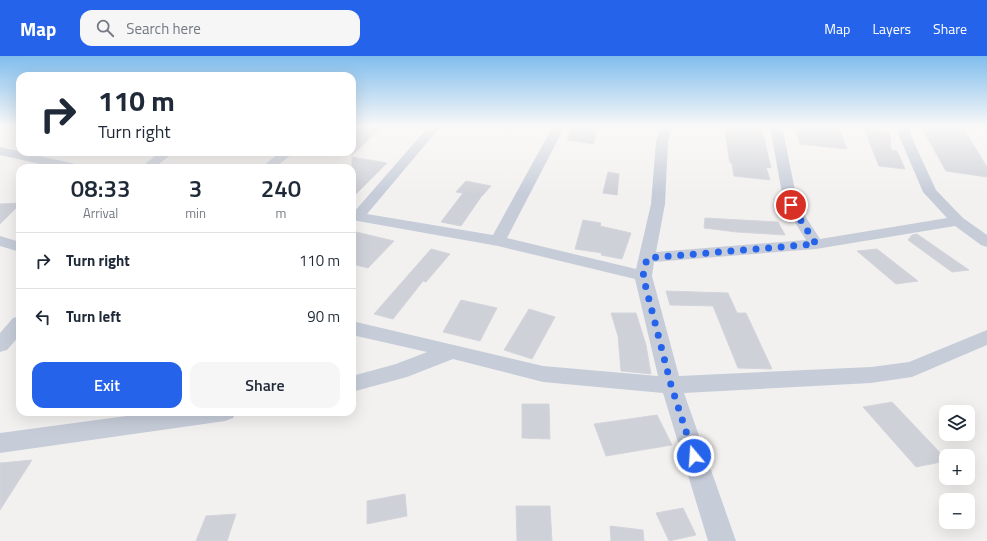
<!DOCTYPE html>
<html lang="en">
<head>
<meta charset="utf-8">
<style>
  :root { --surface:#fff; --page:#f6f6f7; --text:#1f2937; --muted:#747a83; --line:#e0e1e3; --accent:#2563eb }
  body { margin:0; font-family:"Titillium Web",sans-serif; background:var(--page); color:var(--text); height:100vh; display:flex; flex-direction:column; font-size:15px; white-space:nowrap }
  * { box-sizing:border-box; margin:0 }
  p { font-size:13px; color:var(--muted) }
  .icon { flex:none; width:22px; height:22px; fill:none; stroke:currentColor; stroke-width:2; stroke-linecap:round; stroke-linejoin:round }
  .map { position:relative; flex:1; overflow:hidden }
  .panel { position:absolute; left:16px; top:108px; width:340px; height:252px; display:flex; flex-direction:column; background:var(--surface); border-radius:12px; box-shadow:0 4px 16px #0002 }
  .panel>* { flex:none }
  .hud { position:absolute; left:16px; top:16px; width:340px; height:84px; border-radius:12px; box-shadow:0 4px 16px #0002; background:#fff; color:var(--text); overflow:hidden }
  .fabs { position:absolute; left:939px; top:349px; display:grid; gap:8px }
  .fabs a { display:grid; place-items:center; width:36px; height:36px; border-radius:8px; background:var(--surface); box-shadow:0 4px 16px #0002; font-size:20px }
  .pin { position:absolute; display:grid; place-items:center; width:34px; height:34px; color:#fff; margin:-17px; border:2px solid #fff; border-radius:50%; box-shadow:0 1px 4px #0007 }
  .me { position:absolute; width:44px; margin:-22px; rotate:342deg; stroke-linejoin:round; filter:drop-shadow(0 0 3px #0008) }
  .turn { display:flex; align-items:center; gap:14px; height:84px; padding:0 16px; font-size:18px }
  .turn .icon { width:52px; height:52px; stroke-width:2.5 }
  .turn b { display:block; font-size:28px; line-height:34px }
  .eta { display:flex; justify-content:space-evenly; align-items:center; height:68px; text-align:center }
  .eta b { font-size:24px; font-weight:600; line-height:28px }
  .button { display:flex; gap:8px; margin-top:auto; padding:8px 16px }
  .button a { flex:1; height:46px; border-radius:12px; background:var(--accent); color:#fff; font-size:16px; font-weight:600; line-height:46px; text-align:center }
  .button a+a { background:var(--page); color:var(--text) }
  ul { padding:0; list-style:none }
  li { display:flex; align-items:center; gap:12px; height:56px; padding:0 16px; border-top:1px solid var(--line) }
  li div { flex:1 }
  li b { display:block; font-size:15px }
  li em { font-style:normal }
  header { display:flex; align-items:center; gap:24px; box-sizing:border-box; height:56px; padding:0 20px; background:var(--accent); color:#fff }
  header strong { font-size:19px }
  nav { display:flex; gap:22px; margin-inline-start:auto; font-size:14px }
  .search { width:280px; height:36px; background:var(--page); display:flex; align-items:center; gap:10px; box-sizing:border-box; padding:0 14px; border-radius:12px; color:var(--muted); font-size:15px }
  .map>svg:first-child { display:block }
  .building { fill:#cfd1d8; stroke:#d4d5dc }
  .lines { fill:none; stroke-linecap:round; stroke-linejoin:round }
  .minor { fill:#c6cdd9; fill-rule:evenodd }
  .route { stroke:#2563eb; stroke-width:7; stroke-dasharray:0 12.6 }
</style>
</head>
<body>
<header>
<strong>Map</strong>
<div class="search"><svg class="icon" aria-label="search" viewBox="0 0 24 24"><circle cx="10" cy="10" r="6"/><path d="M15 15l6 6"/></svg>Search here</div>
<nav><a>Map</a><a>Layers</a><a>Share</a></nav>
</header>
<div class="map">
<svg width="987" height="485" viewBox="0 0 987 485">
  <rect width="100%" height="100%" fill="#f3f1f0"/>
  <g class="building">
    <polygon points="352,70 380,73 352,99"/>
    <polygon points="724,70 762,74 771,112 766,111 770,124 734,120 732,107 730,107"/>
    <polygon points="794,70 838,70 847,93 800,88"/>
    <polygon points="921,70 962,70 987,111 987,121 946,115"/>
    <polygon points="571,71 597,73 594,88 567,84"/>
    <polygon points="864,72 890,77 891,94 897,95 905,113 879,110"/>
    <polygon points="352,101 387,107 352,142"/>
    <polygon points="608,116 619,118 617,139 603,137"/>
    <polygon points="466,125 491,130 481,141 461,170 441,166 463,137 456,136"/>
    <polygon points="20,147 20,148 0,168 0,148"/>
    <polygon points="705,162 778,166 785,179 737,176 704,172"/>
    <polygon points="583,164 601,167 600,170 631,177 622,203 601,199 602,197 575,193"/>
    <polygon points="352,175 394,185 368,212 352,208"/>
    <polygon points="917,178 969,214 952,216 908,184 912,179"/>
    <polygon points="431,193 450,198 426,226 423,225 393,263 374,258"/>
    <polygon points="877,193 918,225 896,228 857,195"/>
    <polygon points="666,235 728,237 737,257 746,257 772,313 738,312 713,250 670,249"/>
    <polygon points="461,244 497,252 480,285 443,276"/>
    <polygon points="529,253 555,261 532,303 504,294"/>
    <polygon points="611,257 636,257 646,289 651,318 621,315 618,280"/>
    <polygon points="892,346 946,403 946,405 916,411 863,351"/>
    <polygon points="522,348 549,348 550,383 522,382"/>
    <polygon points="657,359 672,389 606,400 594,368"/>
    <polygon points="32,404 0,454 0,407"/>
    <polygon points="405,438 407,460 367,468 367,445"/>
    <polygon points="516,450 550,450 552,485 517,485"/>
    <polygon points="683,452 696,479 669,485 656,457"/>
    <polygon points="236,458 227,485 196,485 206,460"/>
    <polygon points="610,470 643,474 644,485 611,485"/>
  </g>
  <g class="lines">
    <g class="minor">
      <polygon points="429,70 441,70 367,158 493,179 553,70 565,70 507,182 636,213 651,148 656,86 660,70 672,70 668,86 665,148 656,196 806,184 784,149 770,70 782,70 798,149 820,183 947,162 923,136 899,80 897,70 909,70 911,80 936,134 963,162 987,179 987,191 981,189 955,170 816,193 654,206 652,220 679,320 871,311 909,306 987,274 987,289 912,321 871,327 684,337 736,485 708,485 663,337 543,326 453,303 407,321 352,336 352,320 396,308 427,296 352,279 352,265 543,310 658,320 635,223 498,190 352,164 352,156 354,156"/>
      <polygon points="0,91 80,109 81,112 58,112 0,99"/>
      <polygon points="160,96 174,96 154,112 140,112"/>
      <polygon points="280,96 294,96 275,112 261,112"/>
      <polygon points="0,180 20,186 20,196 0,190"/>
      <polygon points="20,260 20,279 7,294 0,296 0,277 13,262"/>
      <polygon points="156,356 236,356 233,362 225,365 0,397 0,377"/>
    </g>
  </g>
  <linearGradient id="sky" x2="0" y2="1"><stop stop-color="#80bded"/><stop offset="0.51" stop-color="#faf9f8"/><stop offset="1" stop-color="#faf9f8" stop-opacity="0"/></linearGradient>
  <rect width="987" height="138" fill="url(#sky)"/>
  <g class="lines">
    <polyline class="route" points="694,400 671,329 643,220 647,202 816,188 791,149"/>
  </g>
</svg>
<div class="fabs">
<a><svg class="icon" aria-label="layers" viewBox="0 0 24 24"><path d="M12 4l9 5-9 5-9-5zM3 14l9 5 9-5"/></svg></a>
<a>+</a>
<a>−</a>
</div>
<div class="pin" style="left:791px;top:149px;background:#d93025"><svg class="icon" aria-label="arrive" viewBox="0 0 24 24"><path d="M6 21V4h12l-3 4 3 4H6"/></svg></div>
<svg class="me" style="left:694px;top:400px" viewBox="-20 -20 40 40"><circle r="17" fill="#2563eb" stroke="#fff" stroke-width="3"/><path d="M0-11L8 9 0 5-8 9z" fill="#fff"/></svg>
<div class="hud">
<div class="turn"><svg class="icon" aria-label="right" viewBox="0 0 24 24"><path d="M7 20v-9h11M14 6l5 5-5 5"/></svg><div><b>110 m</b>Turn right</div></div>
</div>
<section class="panel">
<div class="eta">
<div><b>08:33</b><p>Arrival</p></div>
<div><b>3</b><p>min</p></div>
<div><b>240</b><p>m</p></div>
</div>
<ul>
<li><svg class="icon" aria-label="right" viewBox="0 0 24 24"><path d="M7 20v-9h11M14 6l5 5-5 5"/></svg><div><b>Turn right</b></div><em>110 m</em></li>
<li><svg class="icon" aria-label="left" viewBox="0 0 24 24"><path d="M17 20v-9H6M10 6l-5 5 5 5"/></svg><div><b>Turn left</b></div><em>90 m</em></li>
</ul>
<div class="button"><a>Exit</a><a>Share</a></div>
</section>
</div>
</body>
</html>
